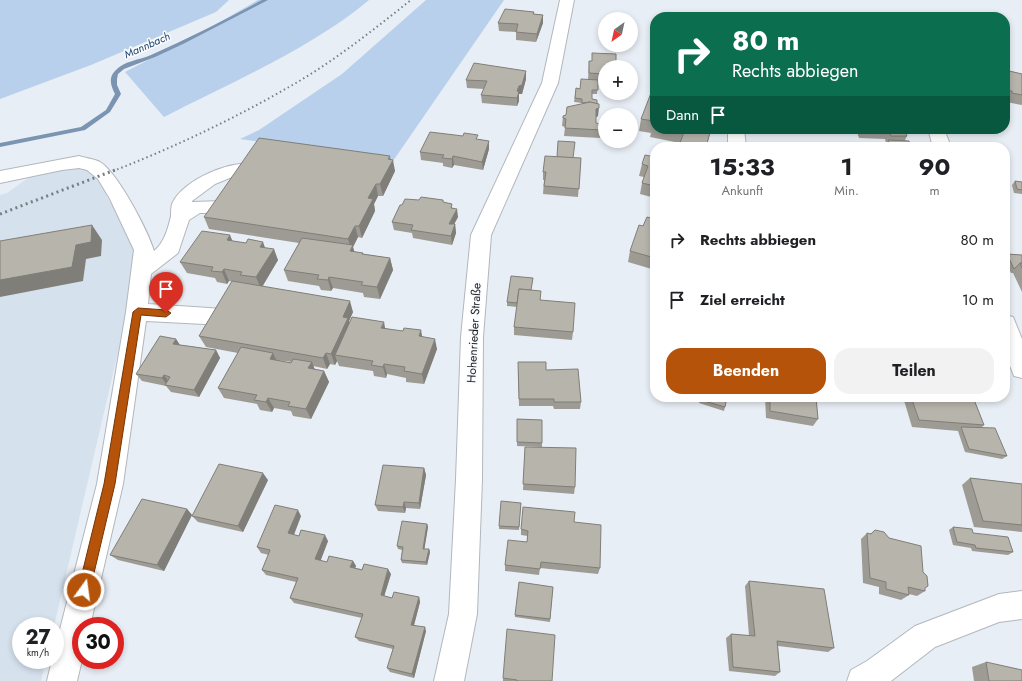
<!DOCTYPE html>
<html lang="de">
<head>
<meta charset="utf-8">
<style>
  :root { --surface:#fff; --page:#f2f2f2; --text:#202124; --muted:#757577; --accent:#b45309 }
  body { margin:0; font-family:Jost,sans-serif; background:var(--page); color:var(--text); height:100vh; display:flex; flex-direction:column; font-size:15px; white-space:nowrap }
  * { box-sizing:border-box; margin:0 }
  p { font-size:13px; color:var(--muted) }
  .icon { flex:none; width:22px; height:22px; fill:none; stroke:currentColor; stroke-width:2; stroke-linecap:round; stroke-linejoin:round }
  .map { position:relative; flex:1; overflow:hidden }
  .sheet { position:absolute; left:650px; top:142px; width:360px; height:260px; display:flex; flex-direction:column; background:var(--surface); border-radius:16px; box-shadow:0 2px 6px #0003 }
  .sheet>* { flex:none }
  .top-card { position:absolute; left:650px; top:12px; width:360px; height:122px; border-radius:16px; box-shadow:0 2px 6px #0003; background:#0b6e4f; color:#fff; overflow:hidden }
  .needle { width:26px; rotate:213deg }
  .fabs { position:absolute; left:598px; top:12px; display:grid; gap:8px }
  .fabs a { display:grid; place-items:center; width:40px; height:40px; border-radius:50%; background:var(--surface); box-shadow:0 2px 6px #0003; font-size:20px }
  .speed { position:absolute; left:12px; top:617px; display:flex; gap:8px; font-size:20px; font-weight:700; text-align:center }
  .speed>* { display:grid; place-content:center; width:52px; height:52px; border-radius:50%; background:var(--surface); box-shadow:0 2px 6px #0003; line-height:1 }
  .speed small { font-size:10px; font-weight:400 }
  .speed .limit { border:6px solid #d22; background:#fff; color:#111 }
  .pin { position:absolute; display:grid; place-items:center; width:34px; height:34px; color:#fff; margin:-41px -17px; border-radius:50% 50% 50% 0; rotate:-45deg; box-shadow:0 0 4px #0007 }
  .pin .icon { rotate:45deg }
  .me { position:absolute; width:44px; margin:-22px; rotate:14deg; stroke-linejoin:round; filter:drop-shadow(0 0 3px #0008) }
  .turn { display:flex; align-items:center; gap:14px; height:84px; padding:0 16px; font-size:18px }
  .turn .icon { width:52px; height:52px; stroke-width:2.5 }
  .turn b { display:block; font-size:28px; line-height:34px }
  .then { display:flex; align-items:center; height:38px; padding:0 16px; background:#0003; gap:8px; font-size:15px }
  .eta { display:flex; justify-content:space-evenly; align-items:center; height:68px; text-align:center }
  .eta b { font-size:24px; font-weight:700; line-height:28px }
  .cta { display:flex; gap:8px; margin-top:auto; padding:8px 16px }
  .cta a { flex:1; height:46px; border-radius:16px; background:var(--accent); color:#fff; font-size:16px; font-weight:700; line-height:46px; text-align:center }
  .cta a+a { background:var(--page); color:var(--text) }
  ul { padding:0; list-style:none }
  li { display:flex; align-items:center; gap:12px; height:60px; padding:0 16px }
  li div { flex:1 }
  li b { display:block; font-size:15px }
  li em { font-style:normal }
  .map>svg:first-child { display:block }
  .built { fill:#d5e1ed }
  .green { fill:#b8d0eb }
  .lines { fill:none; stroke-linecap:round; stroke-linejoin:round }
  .stream { fill:#7a94b2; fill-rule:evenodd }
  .minor-casing { stroke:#b2b7be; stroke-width:2 }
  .minor { fill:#fff; fill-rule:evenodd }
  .rail-far1 { stroke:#797e82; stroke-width:2; stroke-dasharray:1.5 3; stroke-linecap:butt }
  .rail { stroke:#797e82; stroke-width:3; stroke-dasharray:2 3.5; stroke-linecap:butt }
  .wall { fill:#9d9b94; fill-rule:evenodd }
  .shaded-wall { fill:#807e78 }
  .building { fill:#b7b4ac; stroke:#807e78 }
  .route { fill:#b45309; stroke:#753606 }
  .labels { text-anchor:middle; stroke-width:3; stroke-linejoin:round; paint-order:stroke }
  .far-water-label { font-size:11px; font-style:italic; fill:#1d446e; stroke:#f9fbfe }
  .street-label { font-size:12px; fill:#1e2123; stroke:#f9fbfe }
</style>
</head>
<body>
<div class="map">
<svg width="1022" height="681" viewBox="0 0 1022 681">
  <rect width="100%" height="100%" fill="#e8eef5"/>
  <polygon class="built" points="93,166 107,197 124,224 135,256 127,314 54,626 21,626 21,660 46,660 41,681 0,681 0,195 7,193 42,168"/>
  <g class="green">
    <polygon points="0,0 229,0 216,12 91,65 0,99"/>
    <path d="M258 0H369C312 48 230 83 164 117L125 72 206 30Z"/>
    <polygon points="426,0 504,0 393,161 240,139 259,130 342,74"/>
  </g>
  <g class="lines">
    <path class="stream" d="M262 0H268L183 44 155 57 124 69 118 74 117 79V85L121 94 110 112 85 130 0 147V143L81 127 106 110 115 94C111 86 108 78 115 71 123 61 140 60 151 55 189 38 226 19 262 0Z"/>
    <g class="minor-casing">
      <g id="minor">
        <polygon points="560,0 574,0 558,83 491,235 483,337 482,479 477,614 464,681 434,681 449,614 456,479 461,337 471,235 542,83"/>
        <polygon points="728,129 744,129 746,147 728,147"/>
        <polygon points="928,129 944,129 951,147 933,147"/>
        <path d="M79 156C85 158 94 159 100 162 118 173 148 231 154 251 164 243 168 229 171 216 171 212 171 208 172 204 182 180 233 158 257 165L260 169 257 173 232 177 215 184 192 201V202L224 201 231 202 233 207 231 212 224 213H200L189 220 178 253 151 274 148 304 224 309 232 311 235 317 232 323 224 325 146 321 123 484 90 626H81L82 660 77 681H47L52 660H55V649L97 484 126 312 134 250 110 199 98 179 87 170 79 168 62 170 0 183V171Z"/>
        <polygon points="1005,315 1013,317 1022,339 1022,378 1014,376 1005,353"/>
        <polygon points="1022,591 1022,619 999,622 935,647 891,681 847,681 851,670 867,661 915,626 999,594"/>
      </g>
    </g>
    <use href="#minor" class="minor"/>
    <path class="rail-far1" d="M113 171C178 146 246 113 306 77 343 54 377 27 411 0"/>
    <polyline class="rail" points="0,214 115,170"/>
  </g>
  <g class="wall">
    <polygon points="534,12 534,14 543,15 543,23 536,42 516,40 516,32 499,31 498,23"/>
    <polygon points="592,53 605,67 605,83 598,82 597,94 592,94 592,99 597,104 598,116 596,117 596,123 601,130 600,138 564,136 565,127 562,126 563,116 566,115 582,104 582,103 574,102 576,88 580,89 588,80 589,61 592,61"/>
    <polygon points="1005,70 1022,74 1022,105 1006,102 1006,100 1005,99"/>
    <polygon points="526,71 526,79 522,94 519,94 519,101 517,106 482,103 481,95 484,89 467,88 466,80"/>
    <polygon points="655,94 655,129 711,129 706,147 679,147 680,143 650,137 651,133 639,131 641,119"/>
    <polygon points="856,129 904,129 907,136 905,140 911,147 887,147 885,139 859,138"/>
    <polygon points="478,139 489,141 489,149 483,170 454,165 452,168 443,166 443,163 421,160 420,152"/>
    <polygon points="655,157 655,198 640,194 642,183 644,177 639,176 642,164"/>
    <polygon points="573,158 581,158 578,197 543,194 544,180 543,180 543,172"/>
    <polygon points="390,159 395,171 383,196 378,196 374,204 375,211 362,238 358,237 353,247 354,252 363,253 364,254 390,258 393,270 380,299 364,297 363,293 333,288 331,291 321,290 319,286 288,281 284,270 299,243 209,229 204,217"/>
    <polygon points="1015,181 1022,182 1022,194 1014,193 1012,185"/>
    <polygon points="419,200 444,203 453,208 458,217 454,224 455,224 456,233 452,245 413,238 412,233 394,230 392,222 402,205"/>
    <polygon points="655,219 655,270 628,262 630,251 643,226"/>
    <path d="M232 241 265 248 278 260 262 286 353 312 349 321V323L385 328 422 337 437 349 424 384 406 382V378L387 374 386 378 374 376 373 371 339 366 337 361 335 365 330 364 327 369 313 366 315 369 324 371 329 382 311 419 293 416 291 411 274 408 272 412 260 410 257 404 224 398 218 388 238 353 206 347 199 336 244 283 229 281 227 284 217 282 215 278 187 273 180 262ZM276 360 292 362 291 363 277 360Z"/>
    <polygon points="1007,254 1022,255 1022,292 1013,273 1011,273 1005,261 1005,256"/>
    <polygon points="533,278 531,290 573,332 572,340 514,335 514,327 517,307 507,306 507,302"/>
    <polygon points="176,339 180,345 216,350 220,358 199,397 171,392 166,386 142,381 136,374"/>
    <polygon points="518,370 546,370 581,402 580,409 554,409 553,406 519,406"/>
    <polygon points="700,397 727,397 725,407 724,411 699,403"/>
    <polygon points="765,397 816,397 818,419 813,426 766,418"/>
    <polygon points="903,397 973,397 984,425 981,428 1007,456 1002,459 965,452 958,431 912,427"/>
    <polygon points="517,419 542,420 542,447 517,446"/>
    <polygon points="525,447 575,487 574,494 523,490"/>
    <polygon points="424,468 426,475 420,509 406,508 405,513 378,511 375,505"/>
    <polygon points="970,478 1022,484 1022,532 974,527 962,485"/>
    <polygon points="268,480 243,532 198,522 192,516"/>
    <polygon points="521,503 519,530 499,529 499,526"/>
    <polygon points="187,509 192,515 164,571 118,560 110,555"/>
    <polygon points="301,516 294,535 328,541 320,561 327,562 353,561 356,566 355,568 391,574 384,596 392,598 419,597 420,602 414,625 426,631 414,678 390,672 387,668 393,649 359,641 355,637 362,618 294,603 290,598 296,582 266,575 262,570 269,555 261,553 257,547"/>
    <polygon points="574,522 600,568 598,574 540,568 539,575 505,571 505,565 527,542 528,536 521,535 521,529"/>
    <polygon points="427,524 428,527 424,549 429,549 430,552 427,565 402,563 401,560 402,550 398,549 397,546"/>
    <polygon points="953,527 973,533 1013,552 1008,555 972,551 971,548 953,545 949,530"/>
    <polygon points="875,530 889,538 925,588 925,591 917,596 909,594 909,595 901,600 879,594 879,587 863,583 861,539 867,533 870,534"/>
    <polygon points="749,581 834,648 828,652 778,646 780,672 775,676 729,671 726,638 731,634 749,636 745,586"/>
    <polygon points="553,587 550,622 515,617 515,615"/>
    <polygon points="986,662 1022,681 974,681 972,667"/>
    <polygon points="503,678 552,681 503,681"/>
  </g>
  <g class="shaded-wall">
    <polygon points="543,15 543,23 536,42 537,34"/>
    <polygon points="526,71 526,79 522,94 519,94 519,101 517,106 517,91"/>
    <polygon points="599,108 598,116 595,118 596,109"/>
    <polygon points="489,141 489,149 483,170 482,162"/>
    <polygon points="390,156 391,163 393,160 395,171 383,196 380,184"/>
    <polygon points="453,156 454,165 452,168 452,159"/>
    <polygon points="376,184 378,196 374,204 375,211 362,238 359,226 368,198"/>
    <polygon points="457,209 458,217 450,232 449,224"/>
    <polygon points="455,224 456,233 452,245 451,236"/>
    <polygon points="92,225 102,240 101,256 86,259 83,281 0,297 0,280 76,245"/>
    <polygon points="355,226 358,237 353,247 356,257 350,251 351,249 348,239"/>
    <polygon points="230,235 235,247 227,240"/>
    <polygon points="263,242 267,253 260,247"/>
    <polygon points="274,249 278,260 261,289 256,277"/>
    <polygon points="390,258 393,270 380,299 377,287"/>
    <polygon points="224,269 229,281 227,284 222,272"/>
    <polygon points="329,277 333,288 331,291 328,280"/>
    <polygon points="350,301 353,312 349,321 351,329 335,355 337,361 335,365 331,354 343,317"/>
    <polygon points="384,322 386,333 381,328"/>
    <polygon points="421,330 423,341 419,336"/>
    <polygon points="176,339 181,347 173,344"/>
    <polygon points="435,339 437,349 424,384 422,374"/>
    <polygon points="216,350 220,358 199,397 194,390"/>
    <polygon points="273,353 278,364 270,359"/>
    <polygon points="326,353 330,364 327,369 323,358"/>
    <polygon points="312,362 316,373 308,368"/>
    <polygon points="384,364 387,374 386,378 383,367"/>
    <polygon points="324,371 329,382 311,419 306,409"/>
    <polygon points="164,375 170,383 167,385 162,378"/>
    <polygon points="268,398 274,408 272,412 266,402"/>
    <polygon points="424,468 426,475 420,509 419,503"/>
    <polygon points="263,473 268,480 243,532 238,526"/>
    <polygon points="404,502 406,508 405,513 403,507"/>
    <polygon points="187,509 192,515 164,571 157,565"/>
    <polygon points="298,510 301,516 292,539 288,533"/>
    <polygon points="427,524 428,527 424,552 423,549"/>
    <polygon points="325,535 328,541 319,565 315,559"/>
    <polygon points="429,549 430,552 427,565 426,562"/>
    <polygon points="353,561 356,566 353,573 350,567"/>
    <polygon points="388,569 391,574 383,600 381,595"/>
    <polygon points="419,597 420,602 413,629 411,625"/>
    <polygon points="425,627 426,631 414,678 412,674"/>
  </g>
  <g class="building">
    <polygon points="505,9 534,12 533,14 543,15 537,34 516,32 518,24 498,23"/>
    <polygon points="592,53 616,54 616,67 605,67 605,74 589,73 589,61 592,61"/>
    <polygon points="474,63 526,71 522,85 519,86 517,91 519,92 517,98 481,95 487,81 466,80"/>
    <polygon points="1005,70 1022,74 1022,95 1012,93 1012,91 1005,90"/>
    <polygon points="581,79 598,80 598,90 592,90 592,99 597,100 597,104 590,102 582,103 582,99 575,98 576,88 580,89"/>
    <polygon points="651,93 655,94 655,126 652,125 654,121 641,119"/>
    <polygon points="590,102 599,104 599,108 596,109 596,123 601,124 601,130 565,128 566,119 563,118 563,116 566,115 567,107"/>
    <polygon points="671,129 711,129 706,147 702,147 680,143 684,132"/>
    <polygon points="863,129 904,129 907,136 891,136 889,131 863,130"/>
    <polygon points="430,132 463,136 464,133 478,135 476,139 489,141 482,162 453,156 452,159 442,158 444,155 420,152"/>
    <polygon points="259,138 390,156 388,159 393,160 380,184 376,184 368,198 373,199 359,226 355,226 348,239 204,217"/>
    <polygon points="888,140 909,141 911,147 891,147"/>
    <polygon points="558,141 575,142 573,158 557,157"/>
    <polygon points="645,155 655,157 655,186 642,183 648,166 642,164"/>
    <polygon points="545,156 581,158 579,189 544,186 546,172 543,172"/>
    <polygon points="1015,181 1022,182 1022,190 1017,189"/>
    <polygon points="421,197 443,200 443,202 452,204 451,208 457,209 449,224 455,224 451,236 411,230 413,225 392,222 400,205 402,205 405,199 419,200"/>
    <polygon points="647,217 655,219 655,258 630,251 639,225 643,226"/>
    <polygon points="92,225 91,242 76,245 72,267 0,280 0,241"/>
    <polygon points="202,231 230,235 227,240 246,243 248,239 263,242 260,247 274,249 256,277 240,275 242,272 224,269 222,272 211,271 213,267 180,262"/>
    <polygon points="302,238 353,245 350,251 363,253 362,254 390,258 377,287 361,285 363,282 329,277 328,280 317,279 319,275 284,270"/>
    <polygon points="1007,254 1022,255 1022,263 1020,263 1014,269"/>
    <polygon points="1020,263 1022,263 1022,268"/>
    <polygon points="511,276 533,278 531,290 519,289 517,303 507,302"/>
    <polygon points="232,281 350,301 343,317 348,318 331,354 326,353 323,358 199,336"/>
    <polygon points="519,289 541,291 540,300 575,303 573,332 514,327"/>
    <polygon points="352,317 384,322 381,328 403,331 404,328 421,330 419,336 435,339 422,374 404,371 405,367 384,364 383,367 371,365 373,361 335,355"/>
    <polygon points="160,336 176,339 173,344 216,350 194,390 165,385 170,377 164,375 162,378 136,374"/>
    <polygon points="241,347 273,353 270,359 291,363 293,359 312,362 308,368 324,371 306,409 288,406 290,402 268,398 266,402 254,400 257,395 218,388"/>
    <polygon points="518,362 546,362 546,370 578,369 581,402 554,402 554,399 519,399"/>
    <polygon points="701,397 727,397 725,407 701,400"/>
    <polygon points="770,397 816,397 818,419 770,411"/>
    <polygon points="911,397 973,397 984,425 919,420"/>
    <polygon points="517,419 542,420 542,443 517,442"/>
    <polygon points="961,427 995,428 1007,456 969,449"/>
    <polygon points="525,447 576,448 575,487 523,484"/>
    <polygon points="219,464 263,473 238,526 192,516"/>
    <polygon points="383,465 424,468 419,503 404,502 403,507 375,505"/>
    <polygon points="970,478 1022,484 1022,525 983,521"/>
    <polygon points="142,499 187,509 157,565 110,555"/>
    <polygon points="501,501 521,503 519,527 499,526"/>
    <polygon points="275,505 298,510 288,533 299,536 301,530 325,535 315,559 327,562 329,556 353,561 350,567 362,570 364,564 388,569 381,595 392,598 394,592 419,597 411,625 425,627 412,674 387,668 394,646 355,637 363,614 290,598 298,578 262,570 270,550 257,547"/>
    <polygon points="523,507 575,512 574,522 601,525 600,568 541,562 540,569 505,565 508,540 527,542 528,531 521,529"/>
    <polygon points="402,521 427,524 423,549 429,549 426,562 401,560 403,547 397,546"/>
    <polygon points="953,527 972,529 973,533 1008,537 1013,552 976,548 975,545 957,542"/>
    <polygon points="875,530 884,532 889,538 921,546 923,572 927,576 928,586 925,588 925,591 908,587 909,595 886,589 886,582 870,578 867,533 871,534"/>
    <polygon points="749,581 824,589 834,648 777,641 780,672 733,667 731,634 755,636"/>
    <polygon points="519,582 553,587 550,619 515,615"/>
    <polygon points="507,629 555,635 552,681 517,681 517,680 503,678"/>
    <polygon points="986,662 1022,670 1022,681 989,681"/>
  </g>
  <polygon class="route" points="138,308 166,310 171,313 166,317 141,315 115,484 90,590 88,594 84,596 80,594 78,590 104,484 133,312"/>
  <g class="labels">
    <g class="far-water-label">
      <text transform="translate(147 45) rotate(-24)" y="4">Mannbach</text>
    </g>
    <g class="street-label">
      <text transform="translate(474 333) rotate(-87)" y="4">Hohenrieder Straße</text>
    </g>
  </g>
</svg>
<div class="fabs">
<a><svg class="needle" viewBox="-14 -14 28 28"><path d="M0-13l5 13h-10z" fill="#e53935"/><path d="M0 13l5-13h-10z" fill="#757577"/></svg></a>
<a>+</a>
<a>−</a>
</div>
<div class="speed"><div>27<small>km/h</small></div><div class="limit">30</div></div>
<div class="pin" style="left:166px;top:313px;background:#d93025"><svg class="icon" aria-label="arrive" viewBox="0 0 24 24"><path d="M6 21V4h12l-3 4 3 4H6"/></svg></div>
<svg class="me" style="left:84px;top:590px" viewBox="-20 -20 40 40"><circle r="17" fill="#b45309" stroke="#fff" stroke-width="3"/><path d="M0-11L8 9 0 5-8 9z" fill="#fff"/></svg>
<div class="top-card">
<div class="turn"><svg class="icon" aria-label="right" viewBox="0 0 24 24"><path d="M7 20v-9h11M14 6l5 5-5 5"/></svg><div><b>80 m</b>Rechts abbiegen</div></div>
<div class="then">Dann<svg class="icon" aria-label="arrive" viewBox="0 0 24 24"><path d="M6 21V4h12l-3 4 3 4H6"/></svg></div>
</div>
<section class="sheet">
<div class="eta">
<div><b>15:33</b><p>Ankunft</p></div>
<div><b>1</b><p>Min.</p></div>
<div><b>90</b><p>m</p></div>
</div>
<ul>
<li><svg class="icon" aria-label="right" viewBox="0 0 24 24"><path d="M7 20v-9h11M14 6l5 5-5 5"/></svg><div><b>Rechts abbiegen</b></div><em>80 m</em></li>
<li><svg class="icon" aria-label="arrive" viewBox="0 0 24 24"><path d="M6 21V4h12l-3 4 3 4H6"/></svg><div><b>Ziel erreicht</b></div><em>10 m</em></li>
</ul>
<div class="cta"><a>Beenden</a><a>Teilen</a></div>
</section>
</div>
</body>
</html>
